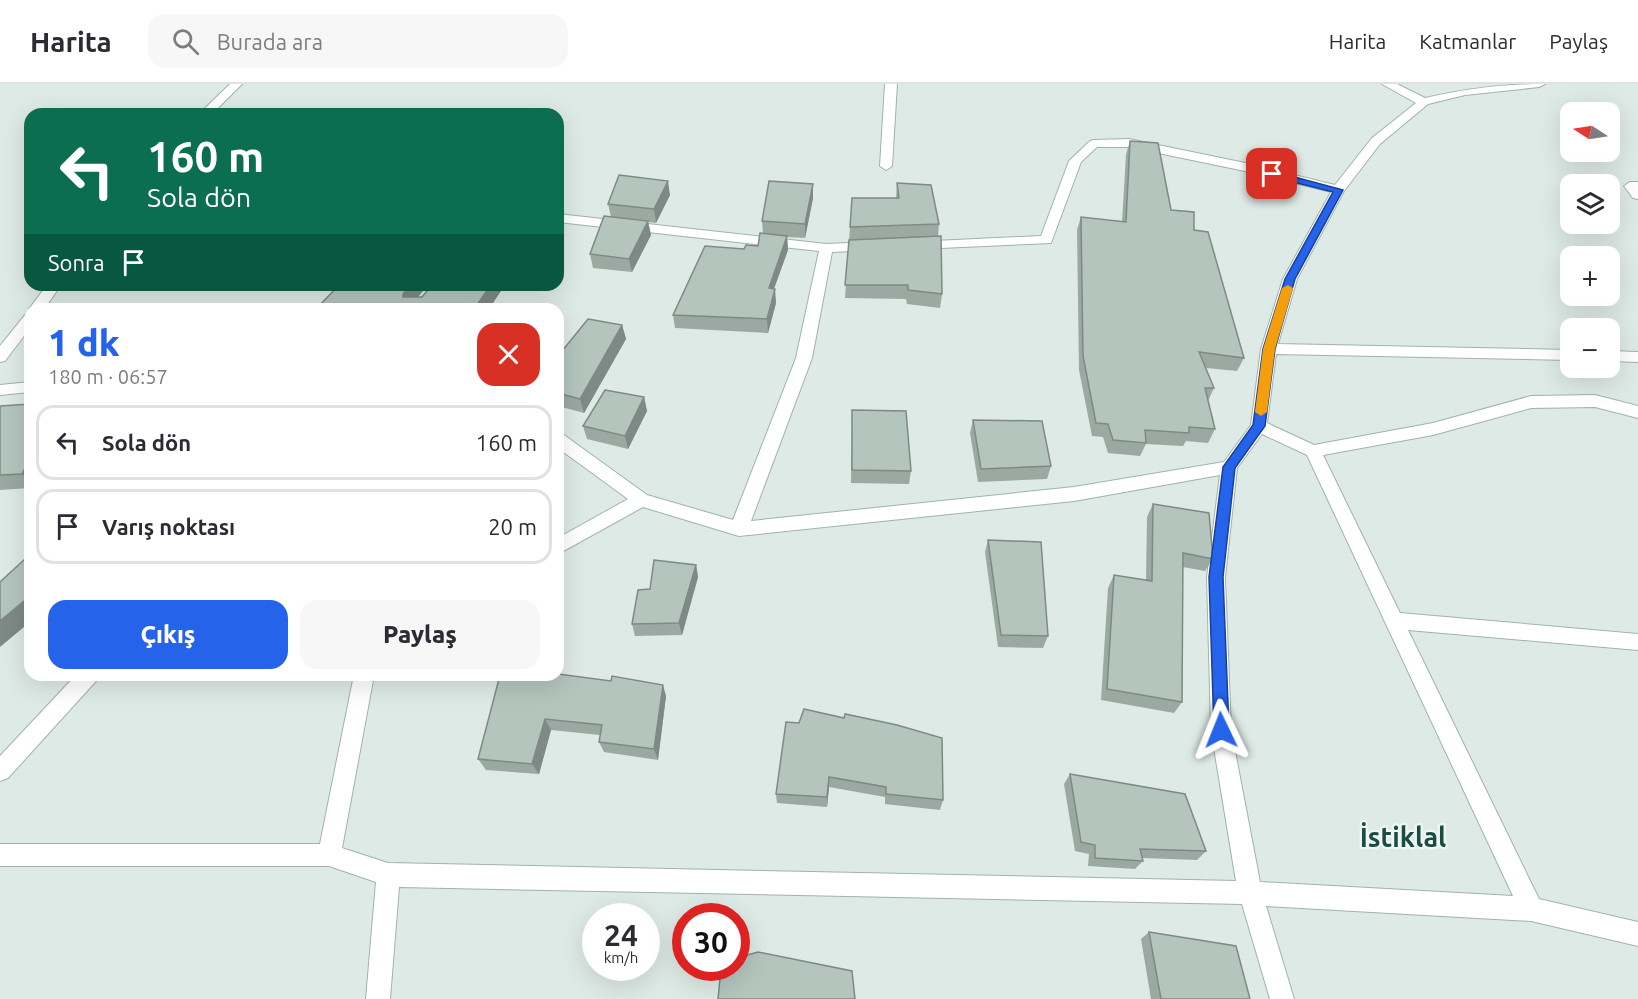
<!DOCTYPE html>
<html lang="tr">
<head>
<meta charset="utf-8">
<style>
  :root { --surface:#fff; --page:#f7f7f7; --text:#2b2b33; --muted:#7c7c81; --line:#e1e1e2; --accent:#2563eb }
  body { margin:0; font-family:Ubuntu,sans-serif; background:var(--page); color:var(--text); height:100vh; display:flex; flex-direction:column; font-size:22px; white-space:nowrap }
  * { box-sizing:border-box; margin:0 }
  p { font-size:20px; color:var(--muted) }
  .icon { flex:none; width:33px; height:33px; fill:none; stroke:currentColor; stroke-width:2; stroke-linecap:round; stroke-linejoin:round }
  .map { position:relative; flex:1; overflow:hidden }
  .side { position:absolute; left:24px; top:219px; width:540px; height:378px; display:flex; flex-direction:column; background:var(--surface); border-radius:18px; box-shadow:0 6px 24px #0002 }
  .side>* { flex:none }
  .hud { position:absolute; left:24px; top:24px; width:540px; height:183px; border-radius:18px; box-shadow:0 6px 24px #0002; background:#0b6e4f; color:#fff; overflow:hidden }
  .needle { width:39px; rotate:282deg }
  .fabs { position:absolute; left:1560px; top:18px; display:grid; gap:12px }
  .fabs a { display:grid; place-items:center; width:60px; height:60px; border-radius:12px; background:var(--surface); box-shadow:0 6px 24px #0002; font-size:30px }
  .speed { position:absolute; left:582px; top:819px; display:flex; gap:12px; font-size:30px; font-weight:700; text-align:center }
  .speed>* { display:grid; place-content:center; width:78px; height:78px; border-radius:50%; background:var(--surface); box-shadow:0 6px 24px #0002; line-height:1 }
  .speed small { font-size:15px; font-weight:400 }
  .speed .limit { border:9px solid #d22; background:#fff; color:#111 }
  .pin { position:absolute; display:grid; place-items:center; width:51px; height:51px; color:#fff; margin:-26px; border-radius:12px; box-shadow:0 3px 9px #0006 }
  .me { position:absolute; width:66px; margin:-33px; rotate:358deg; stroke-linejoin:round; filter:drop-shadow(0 0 4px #0008) }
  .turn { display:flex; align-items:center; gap:21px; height:126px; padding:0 24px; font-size:27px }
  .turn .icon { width:78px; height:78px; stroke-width:2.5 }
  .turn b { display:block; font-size:42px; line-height:51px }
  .then { display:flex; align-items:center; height:57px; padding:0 24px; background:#0003; gap:12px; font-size:22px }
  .round { display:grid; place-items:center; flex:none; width:63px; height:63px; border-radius:18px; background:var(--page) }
  .overview { display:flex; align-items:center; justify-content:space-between; height:102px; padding:0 24px }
  h1 { font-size:36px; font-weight:800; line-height:45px; color:var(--accent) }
  .button { display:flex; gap:12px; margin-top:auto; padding:12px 24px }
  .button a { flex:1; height:69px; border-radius:18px; background:var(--accent); color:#fff; font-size:24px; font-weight:800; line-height:69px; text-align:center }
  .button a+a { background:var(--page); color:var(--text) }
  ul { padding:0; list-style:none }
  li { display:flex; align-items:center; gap:18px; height:75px; margin:0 12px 9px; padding:0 12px; border:3px solid var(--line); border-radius:18px }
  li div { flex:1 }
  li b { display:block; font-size:22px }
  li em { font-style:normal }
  header { display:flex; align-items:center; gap:36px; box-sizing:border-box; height:84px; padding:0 30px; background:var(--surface); border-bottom:2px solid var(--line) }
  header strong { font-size:28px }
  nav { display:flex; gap:33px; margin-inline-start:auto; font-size:21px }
  .search { width:420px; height:54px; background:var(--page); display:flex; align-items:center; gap:15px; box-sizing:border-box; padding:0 21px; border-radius:18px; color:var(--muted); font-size:22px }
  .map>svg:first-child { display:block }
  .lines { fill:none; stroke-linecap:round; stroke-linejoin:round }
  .minor-casing { stroke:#a1b2ac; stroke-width:2 }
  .minor { fill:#fff; fill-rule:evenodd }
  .wall { fill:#9ba9a3 }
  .shaded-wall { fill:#7e8a85 }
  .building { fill:#b4c5be; stroke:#7e8a85; stroke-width:1.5 }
  .route { fill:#2563eb; stroke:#184099; stroke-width:1.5 }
  .slow { fill:#f59e0b }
  .labels { text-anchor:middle; stroke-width:4.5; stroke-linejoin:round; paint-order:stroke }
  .near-district-label { font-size:27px; font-weight:bold; fill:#1c4b41; stroke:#eff7f3 }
</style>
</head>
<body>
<header>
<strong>Harita</strong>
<div class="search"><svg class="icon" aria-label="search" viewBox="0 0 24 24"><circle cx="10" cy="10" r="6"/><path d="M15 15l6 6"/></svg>Burada ara</div>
<nav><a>Harita</a><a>Katmanlar</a><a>Paylaş</a></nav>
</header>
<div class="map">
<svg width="1638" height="915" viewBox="0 0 1638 915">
  <rect width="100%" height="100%" fill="#deeae5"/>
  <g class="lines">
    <g class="minor-casing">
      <g id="minor">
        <polygon points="230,0 242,0 212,30 199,30"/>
        <polygon points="885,0 897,0 892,82 886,86 880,82"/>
        <path d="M1382 0H1397L1425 14C1465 5 1503 0 1545 0L1539 3 1465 11 1428 20 1380 60 1344 107 1297 195 1278 260 1570 266V276L1276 270 1267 339 1314 361 1433 339 1531 312 1595 311 1638 322V334L1595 323 1531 324 1433 351 1323 371 1400 529 1638 550V566L1408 546 1539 815 1638 838V862L1531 837 1266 822 1294 915H1270L1242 820 399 803 390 915H366L376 798 329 782H0V760H320L354 591H374L342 764 388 779 1236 797 1211 646 1207 493 1220 391 1074 417 739 452 643 423 558 470V454L628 415 558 364V349L564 351 647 411 733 436 796 274 819 167 558 138V130L826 160 873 158 880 162 873 166 832 168 812 274 751 437 1074 403 1224 378 1251 341 1261 265 1283 195 1331 108 1250 88 1129 63H1097L1081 78 1051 159 918 165 913 164 911 161 913 158 1041 152 1069 77 1090 57 1094 56 1129 55 1250 80 1335 101 1372 54 1416 19ZM1262 350 1307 371 1513 812 1260 798 1231 646 1225 493 1237 384Z"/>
        <polygon points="1630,98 1638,98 1638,115 1633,114 1624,102"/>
        <polygon points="47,201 61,201 44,225 30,225 30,227 29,225"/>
        <polygon points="30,229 30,244 5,277 0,278 0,262 25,231"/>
        <polygon points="1610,267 1638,268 1638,278 1610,277"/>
        <polygon points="30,298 30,308 0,311 0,301"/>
        <polygon points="76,591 99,591 96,597 8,694 0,697 0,672"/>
      </g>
    </g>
    <use href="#minor" class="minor"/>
  </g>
  <g class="wall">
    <polygon points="1130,57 1171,126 1194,146 1244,274 1237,287 1206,284 1214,304 1208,317 1215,345 1208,359 1186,357 1183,362 1146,360 1140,372 1108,369 1103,353 1092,352 1079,286 1077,146 1081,133 1122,138 1126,70"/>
    <polygon points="897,99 939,140 938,152 942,210 940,224 907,220 906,215 845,214 850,143 896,114"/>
    <polygon points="813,100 813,114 805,154 787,153 788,166 774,205 776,219 768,249 675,244 673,231 744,165 758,162 763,149 762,137"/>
    <polygon points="670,111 656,139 648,138 651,151 632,188 593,184 590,170 611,133 608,120"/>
    <polygon points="622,241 626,255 584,329 558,322 558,272"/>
    <polygon points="644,313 647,327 628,365 587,355 583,342"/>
    <polygon points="30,320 30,404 0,406 0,322"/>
    <polygon points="852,326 911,387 909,400 851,399"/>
    <polygon points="973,336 1051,382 1047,395 978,398 970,349"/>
    <polygon points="1153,420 1213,475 1205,487 1183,483 1182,618 1174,629 1101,616 1108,504 1114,491 1146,496 1147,433"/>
    <polygon points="988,456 1048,552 1043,564 998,563 985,468"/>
    <polygon points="696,481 698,493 682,551 635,552 632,540 650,505"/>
    <polygon points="500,591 666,612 658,676 604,668 599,658 600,651 551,646 539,690 486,686 478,675"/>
    <polygon points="786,638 943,716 940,726 885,720 885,713 829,703 827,723 777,719 776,710"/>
    <polygon points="1070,690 1206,767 1197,776 1143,774 1143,777 1135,785 1088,782 1089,770 1075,767 1064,700"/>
    <polygon points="1149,848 1250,915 1151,915 1141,855"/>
  </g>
  <g class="shaded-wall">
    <polygon points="668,97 670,111 656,139 654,125"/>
    <polygon points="813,100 813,114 805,154 805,140"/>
    <polygon points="648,137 651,151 632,188 629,175"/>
    <polygon points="787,152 788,166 769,218 769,204"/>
    <polygon points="410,201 428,201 409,224 403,213 403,210"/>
    <polygon points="491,201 505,201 489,225 474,225"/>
    <polygon points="775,205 776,219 768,249 767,235"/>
    <polygon points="622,241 626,255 584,329 580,315"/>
    <polygon points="644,313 647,327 628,365 625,352"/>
    <polygon points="30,375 30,397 22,390"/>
    <polygon points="696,481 698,493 682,551 679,539"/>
    <polygon points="30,512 30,538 0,563 0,537"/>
    <polygon points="663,601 666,612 658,676 654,665"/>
    <polygon points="545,635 551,646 539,690 532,680"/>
    <polygon points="829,693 829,703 827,723 827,713"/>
  </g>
  <g class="building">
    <polygon points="1130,57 1158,59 1171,126 1194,128 1194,146 1208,148 1244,274 1199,268 1214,304 1205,304 1215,345 1189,343 1189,349 1145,346 1146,359 1113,356 1108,340 1096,339 1083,272 1081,133 1126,138"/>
    <polygon points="619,91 668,97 654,125 608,120"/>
    <polygon points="769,97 813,100 805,140 762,137"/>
    <polygon points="897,99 931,101 939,140 850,143 852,114 899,114"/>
    <polygon points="604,132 648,137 629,175 590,170"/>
    <polygon points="760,149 787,152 769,204 775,205 767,235 673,231 705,162 744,165 746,161 758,162"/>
    <polygon points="941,152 942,210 908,206 908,201 845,201 849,156"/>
    <polygon points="339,201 410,201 403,210 403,213 422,213 432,201 491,201 474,225 316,225"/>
    <polygon points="588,235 622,241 580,315 558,309 558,272"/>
    <polygon points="605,306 644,313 625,352 583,342"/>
    <polygon points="30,320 30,375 22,390 0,391 0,322"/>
    <polygon points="852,326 906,327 911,387 852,386"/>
    <polygon points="973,336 1042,337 1051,382 981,385"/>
    <polygon points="1153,420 1209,429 1213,475 1183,469 1182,618 1107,605 1114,491 1152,497"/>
    <polygon points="988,456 1041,458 1048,552 1001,551"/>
    <polygon points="25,475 30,476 30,512 0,537 0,498"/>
    <polygon points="654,476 696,481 679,539 632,540 638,506 650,505"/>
    <polygon points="558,590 611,597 612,592 663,601 654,665 599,658 602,641 545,635 532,680 478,675 500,591 558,591"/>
    <polygon points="804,625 844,634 845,630 897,641 942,654 943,716 886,710 886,703 829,693 827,713 776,710 786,638 799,639"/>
    <polygon points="1070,690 1185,710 1206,767 1140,765 1143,777 1095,774 1095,761 1081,758"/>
    <polygon points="1149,848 1236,862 1250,915 1161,915"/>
    <polygon points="758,868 852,887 855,915 718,915 721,884 736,884 736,874"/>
  </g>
  <polygon class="route" points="1272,87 1343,106 1295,195 1275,265 1265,342 1235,384 1223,493 1229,646 1227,652 1221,654 1216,652 1214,646 1209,493 1223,383 1253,341 1263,265 1285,195 1333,108 1269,92 1268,90"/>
  <polygon class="slow" points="1288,201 1293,204 1275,265 1267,328 1261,332 1255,328 1263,265 1282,204"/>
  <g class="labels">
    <g class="near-district-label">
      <text x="1403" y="763">İstiklal</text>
    </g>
  </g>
</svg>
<div class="fabs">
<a><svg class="needle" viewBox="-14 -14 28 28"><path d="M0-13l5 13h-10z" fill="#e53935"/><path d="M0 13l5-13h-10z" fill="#7c7c81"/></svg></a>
<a><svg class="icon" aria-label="layers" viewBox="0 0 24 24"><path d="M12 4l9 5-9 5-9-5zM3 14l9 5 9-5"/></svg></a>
<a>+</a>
<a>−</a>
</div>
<div class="speed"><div>24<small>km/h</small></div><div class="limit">30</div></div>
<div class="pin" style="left:1272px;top:90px;background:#d93025"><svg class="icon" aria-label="arrive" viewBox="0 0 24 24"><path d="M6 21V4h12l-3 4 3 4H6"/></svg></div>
<svg class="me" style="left:1221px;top:646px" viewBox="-20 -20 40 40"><path d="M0-17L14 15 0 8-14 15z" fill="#2563eb" stroke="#fff" stroke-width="4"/></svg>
<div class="hud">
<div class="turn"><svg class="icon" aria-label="left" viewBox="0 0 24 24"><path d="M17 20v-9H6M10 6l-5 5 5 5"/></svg><div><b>160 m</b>Sola dön</div></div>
<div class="then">Sonra<svg class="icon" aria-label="arrive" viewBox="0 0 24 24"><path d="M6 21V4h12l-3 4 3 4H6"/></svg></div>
</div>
<section class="side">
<div class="overview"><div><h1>1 dk</h1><p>180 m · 06:57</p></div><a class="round" style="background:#d93025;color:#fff"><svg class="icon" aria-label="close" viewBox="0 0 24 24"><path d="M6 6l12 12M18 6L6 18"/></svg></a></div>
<ul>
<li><svg class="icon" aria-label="left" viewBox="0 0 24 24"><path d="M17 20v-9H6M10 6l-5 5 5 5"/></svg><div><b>Sola dön</b></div><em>160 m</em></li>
<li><svg class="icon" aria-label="arrive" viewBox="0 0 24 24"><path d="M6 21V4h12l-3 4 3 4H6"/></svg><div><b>Varış noktası</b></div><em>20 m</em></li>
</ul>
<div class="button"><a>Çıkış</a><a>Paylaş</a></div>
</section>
</div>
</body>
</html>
